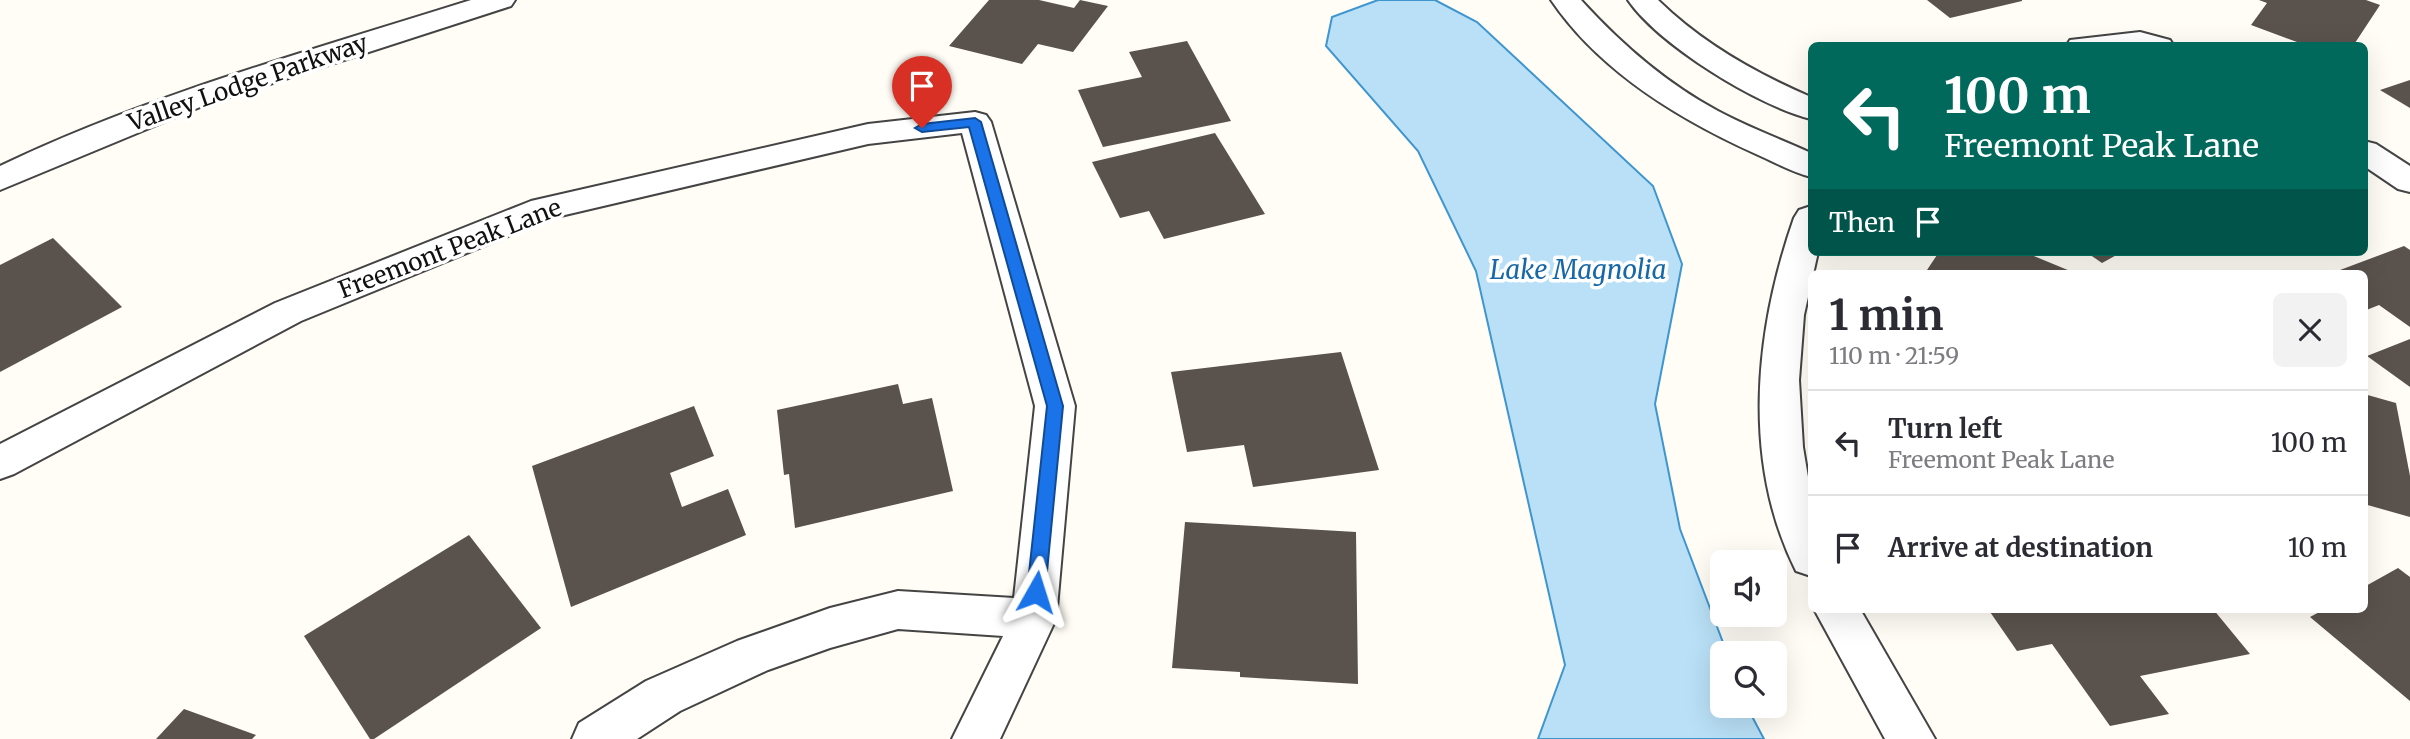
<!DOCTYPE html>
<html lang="en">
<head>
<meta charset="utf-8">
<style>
  :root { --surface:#fff; --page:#f2f2f3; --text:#2b2b33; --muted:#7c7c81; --line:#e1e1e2 }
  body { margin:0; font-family:Merriweather,serif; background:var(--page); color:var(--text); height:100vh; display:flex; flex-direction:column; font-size:26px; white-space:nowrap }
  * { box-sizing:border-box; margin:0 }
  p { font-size:23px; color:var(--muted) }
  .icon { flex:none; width:38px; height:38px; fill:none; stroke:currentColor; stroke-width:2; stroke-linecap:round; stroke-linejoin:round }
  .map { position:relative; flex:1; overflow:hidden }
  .details { position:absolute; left:1808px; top:270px; width:560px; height:343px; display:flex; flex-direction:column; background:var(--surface); border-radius:10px; box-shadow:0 7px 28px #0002 }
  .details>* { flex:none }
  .top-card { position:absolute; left:1808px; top:42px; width:560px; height:214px; border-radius:10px; box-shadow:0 7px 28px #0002; background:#00695c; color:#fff; overflow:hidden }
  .fabs { position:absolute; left:1710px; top:550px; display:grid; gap:14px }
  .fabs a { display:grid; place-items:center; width:77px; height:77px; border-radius:10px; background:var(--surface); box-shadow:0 7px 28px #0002; font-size:35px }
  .pin { position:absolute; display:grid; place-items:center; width:60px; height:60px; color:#fff; margin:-72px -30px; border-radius:50% 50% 50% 0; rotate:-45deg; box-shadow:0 0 7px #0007 }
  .pin .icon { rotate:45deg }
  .me { position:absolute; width:77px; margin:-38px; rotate:6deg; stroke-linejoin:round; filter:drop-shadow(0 0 5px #0008) }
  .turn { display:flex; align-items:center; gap:24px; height:147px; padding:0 21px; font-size:32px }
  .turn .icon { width:91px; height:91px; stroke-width:2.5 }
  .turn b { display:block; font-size:49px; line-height:60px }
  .then { display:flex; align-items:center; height:66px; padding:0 21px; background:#0003; gap:14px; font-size:26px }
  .round { display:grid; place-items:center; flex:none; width:74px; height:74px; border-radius:10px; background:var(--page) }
  .head { display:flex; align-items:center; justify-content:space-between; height:119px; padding:0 21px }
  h1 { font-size:42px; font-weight:700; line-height:52px }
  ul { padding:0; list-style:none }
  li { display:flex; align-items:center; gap:21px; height:105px; padding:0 21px; border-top:2px solid var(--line) }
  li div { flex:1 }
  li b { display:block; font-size:26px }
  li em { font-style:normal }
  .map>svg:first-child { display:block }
  .water { fill:#b9e0f7; stroke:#3f96cf; stroke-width:2 }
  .building { fill:#5a524d }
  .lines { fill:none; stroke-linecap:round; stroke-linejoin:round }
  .minor-casing { stroke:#444; stroke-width:4 }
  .minor { fill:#fff; fill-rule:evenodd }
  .route { fill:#1a73e8; stroke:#114b97; stroke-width:2 }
  .labels { text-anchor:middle; stroke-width:7; stroke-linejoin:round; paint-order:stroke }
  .street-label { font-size:24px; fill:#111; stroke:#fff }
  .water-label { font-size:26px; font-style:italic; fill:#1768a6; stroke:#fff }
</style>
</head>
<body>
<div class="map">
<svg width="2410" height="739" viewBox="0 0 2410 739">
  <rect width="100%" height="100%" fill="#fffdf5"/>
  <polygon class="water" points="1378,0 1435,0 1477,22 1653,186 1682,264 1655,404 1680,529 1727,653 1722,653 1722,705 1746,705 1764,739 1538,739 1565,665 1476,271 1418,151 1326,46 1332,17"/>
  <g class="building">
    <polygon points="989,0 1039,0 1074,8 1080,0 1108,6 1073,52 1038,44 1022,64 949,46"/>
    <polygon points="1927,0 2022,0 2022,1 1950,18"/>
    <polygon points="2259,0 2366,0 2380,5 2353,46 2308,46 2251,25 2267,3"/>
    <polygon points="1187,41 1231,121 1103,147 1078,90 1142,77 1129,52"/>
    <polygon points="2410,80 2410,108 2380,90"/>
    <polygon points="1215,133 1265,214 1164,239 1149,211 1120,218 1092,162"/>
    <polygon points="53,238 122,307 0,372 0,265"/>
    <polygon points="2404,246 2410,250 2410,327 2379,305 2364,311 2364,273 2332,273"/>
    <polygon points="1939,252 2024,252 2075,273 1925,273"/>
    <polygon points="2086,252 2122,252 2102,263"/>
    <polygon points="2410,339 2410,387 2367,356"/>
    <polygon points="1341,352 1379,470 1253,487 1244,445 1187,452 1171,372"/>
    <polygon points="898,384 903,404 932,398 953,491 795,528 789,474 784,475 777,410"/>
    <polygon points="2364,394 2396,403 2410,476 2410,517 2364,504"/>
    <polygon points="694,406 714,456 670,473 682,507 728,489 746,535 571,607 532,466"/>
    <polygon points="1185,522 1356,532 1358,684 1240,677 1240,672 1172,668"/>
    <polygon points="469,535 541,628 374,739 370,739 304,636"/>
    <polygon points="2398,568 2410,577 2410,701 2310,617 2325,609 2364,609 2364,587"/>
    <polygon points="1988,609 2213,609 2250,654 2140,676 2169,714 2110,726 2052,644 2017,651"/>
    <polygon points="184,709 256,735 252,739 156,739"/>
  </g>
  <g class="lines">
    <g class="minor-casing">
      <g id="minor">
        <path d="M471 0H515L511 6 205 105 0 190V166C150 94 313 50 471 0Z"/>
        <path d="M1551 0H1581C1621 44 1666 83 1718 111 1748 127 1780 139 1811 153V177C1792 172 1774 162 1756 154 1680 120 1599 71 1551 0Z"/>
        <path d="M1628 0H1658C1702 43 1755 73 1811 97V119C1758 106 1659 45 1628 0Z"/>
        <polygon points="2140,32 2170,40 2174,46 2066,46 2070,40"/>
        <polygon points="975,112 986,115 991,122 1075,406 1056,619 1000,739 952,739 1003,636 898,629 830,648 768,670 680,711 637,739 572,739 579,723 646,681 737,641 830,608 898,591 1014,598 1035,406 962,133 868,144 552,218 301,321 14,474 0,479 0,444 275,303 531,201 868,124"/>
        <polygon points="2364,141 2376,144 2410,166 2410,192 2398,189 2364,166"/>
        <path d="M1811 206V252H1818L1804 315 1799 380 1803 447 1811 495V576L1796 571C1741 461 1755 330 1794 218L1799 210Z"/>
        <polygon points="1814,609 1860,609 1935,739 1885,739"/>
      </g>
    </g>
    <use href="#minor" class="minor"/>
  </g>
  <polygon class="route" points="975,118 981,122 1063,406 1045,592 1043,598 1036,600 1030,598 1027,592 1047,406 969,127 922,132 915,128 922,124"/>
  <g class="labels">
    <g class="street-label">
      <text transform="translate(248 83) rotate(-19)" y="8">Valley Lodge Parkway</text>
      <text transform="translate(450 249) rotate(-21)" y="8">Freemont Peak Lane</text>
    </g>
    <g class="water-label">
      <text x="1578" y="279">Lake Magnolia</text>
    </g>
  </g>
</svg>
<div class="fabs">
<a><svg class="icon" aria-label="sound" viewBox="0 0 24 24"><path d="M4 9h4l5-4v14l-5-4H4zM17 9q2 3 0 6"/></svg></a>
<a><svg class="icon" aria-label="search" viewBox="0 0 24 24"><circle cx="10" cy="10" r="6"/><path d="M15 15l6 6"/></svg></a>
</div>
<div class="pin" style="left:922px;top:128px;background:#d93025"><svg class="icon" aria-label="arrive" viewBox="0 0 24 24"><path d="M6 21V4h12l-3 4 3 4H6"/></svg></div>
<svg class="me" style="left:1036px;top:592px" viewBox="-20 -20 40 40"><path d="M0-17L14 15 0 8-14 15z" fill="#1a73e8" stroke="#fff" stroke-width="4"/></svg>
<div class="top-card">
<div class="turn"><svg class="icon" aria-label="left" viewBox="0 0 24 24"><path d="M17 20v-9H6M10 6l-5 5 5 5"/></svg><div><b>100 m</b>Freemont Peak Lane</div></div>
<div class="then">Then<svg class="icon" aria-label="arrive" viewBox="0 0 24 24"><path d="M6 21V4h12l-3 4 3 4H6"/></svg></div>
</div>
<section class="details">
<div class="head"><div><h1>1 min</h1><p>110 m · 21:59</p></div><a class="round"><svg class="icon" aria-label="close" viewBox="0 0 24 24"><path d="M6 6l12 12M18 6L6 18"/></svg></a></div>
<ul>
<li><svg class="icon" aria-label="left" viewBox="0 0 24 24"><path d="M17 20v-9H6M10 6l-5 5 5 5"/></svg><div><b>Turn left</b><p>Freemont Peak Lane</p></div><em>100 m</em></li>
<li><svg class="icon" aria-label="arrive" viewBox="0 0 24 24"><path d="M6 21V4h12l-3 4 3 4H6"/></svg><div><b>Arrive at destination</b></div><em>10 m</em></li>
</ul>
</section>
</div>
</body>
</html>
